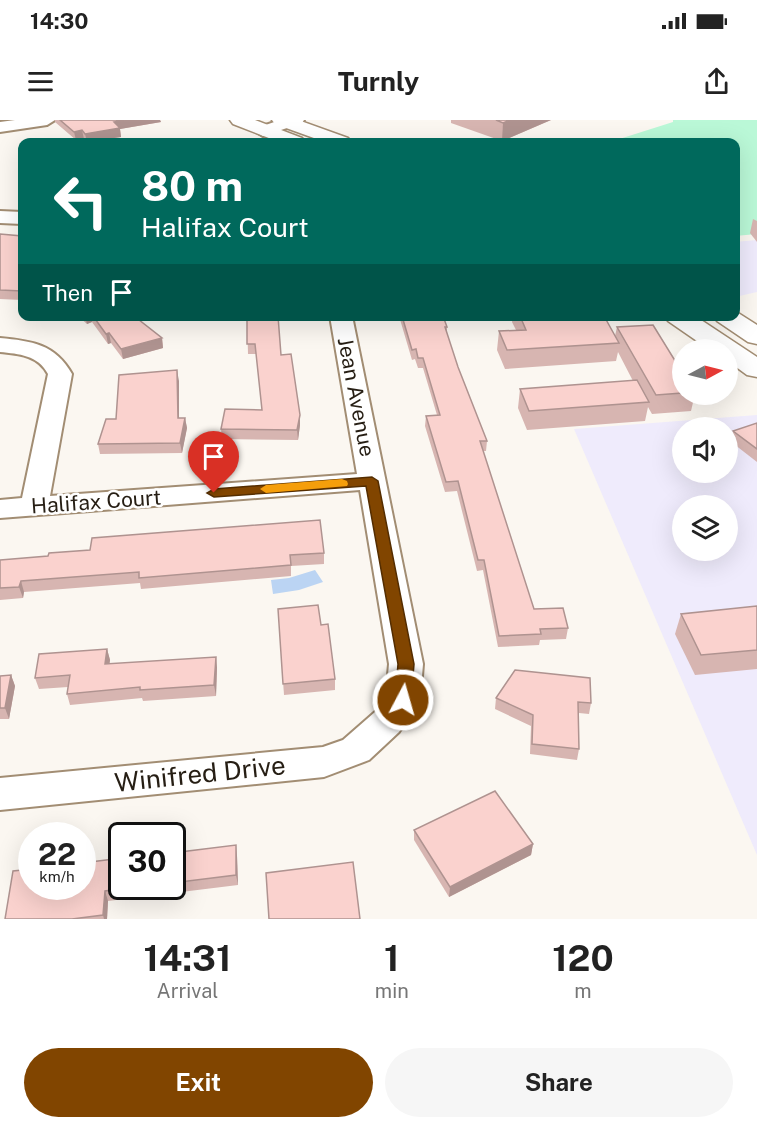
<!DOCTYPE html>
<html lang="en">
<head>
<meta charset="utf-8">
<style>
  :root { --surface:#fff; --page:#f6f6f6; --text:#222; --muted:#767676; --accent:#814500 }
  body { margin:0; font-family:"Public Sans",sans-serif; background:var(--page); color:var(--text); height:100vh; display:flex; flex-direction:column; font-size:22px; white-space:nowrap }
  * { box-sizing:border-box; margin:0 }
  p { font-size:20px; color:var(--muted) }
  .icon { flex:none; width:33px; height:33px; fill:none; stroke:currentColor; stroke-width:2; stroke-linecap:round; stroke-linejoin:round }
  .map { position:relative; height:799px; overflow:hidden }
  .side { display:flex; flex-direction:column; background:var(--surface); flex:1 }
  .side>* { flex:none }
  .banner { position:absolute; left:18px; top:18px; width:722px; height:183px; border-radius:12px; box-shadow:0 6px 24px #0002; background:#00695c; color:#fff; overflow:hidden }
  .needle { width:39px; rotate:83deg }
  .buttons { position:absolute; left:672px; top:219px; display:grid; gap:12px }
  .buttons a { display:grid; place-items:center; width:66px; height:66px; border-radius:50%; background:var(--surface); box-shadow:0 6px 24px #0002; font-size:30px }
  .speed { position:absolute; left:18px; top:702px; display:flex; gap:12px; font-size:30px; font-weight:700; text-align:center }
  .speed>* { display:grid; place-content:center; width:78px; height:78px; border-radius:50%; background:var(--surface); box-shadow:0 6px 24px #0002; line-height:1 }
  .speed small { font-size:15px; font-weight:400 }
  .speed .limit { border:3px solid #111; border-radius:9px; background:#fff; color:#111 }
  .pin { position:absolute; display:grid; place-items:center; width:51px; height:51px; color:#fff; margin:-62px -26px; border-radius:50% 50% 50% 0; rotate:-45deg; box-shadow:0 0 6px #0007 }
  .pin .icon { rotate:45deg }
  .me { position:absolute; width:66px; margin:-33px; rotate:6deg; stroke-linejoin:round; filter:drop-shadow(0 0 4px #0008) }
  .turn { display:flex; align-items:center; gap:21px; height:126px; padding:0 24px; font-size:27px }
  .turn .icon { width:78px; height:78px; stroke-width:2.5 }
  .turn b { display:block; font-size:42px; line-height:51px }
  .then { display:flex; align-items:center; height:57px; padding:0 24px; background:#0003; gap:12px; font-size:22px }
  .eta { display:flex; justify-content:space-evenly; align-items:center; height:102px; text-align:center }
  .eta b { font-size:36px; font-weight:700; line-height:42px }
  .button { display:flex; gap:12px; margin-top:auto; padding:12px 24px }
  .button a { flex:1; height:69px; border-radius:36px; background:var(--accent); color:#fff; font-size:24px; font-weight:700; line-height:69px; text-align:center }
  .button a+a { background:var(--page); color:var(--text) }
  .status { display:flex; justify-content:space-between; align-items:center; height:42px; padding:0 30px; background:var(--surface); direction:ltr }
  .status svg { height:16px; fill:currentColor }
  header { display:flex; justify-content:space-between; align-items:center; height:78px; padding:0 24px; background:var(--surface); font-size:27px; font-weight:700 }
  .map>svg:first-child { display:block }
  .commercial { fill:#efebfc; fill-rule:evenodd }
  .green { fill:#baf8d7 }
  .water { fill:#bbd4f3 }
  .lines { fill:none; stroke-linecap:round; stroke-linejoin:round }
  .minor-casing { stroke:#a28d73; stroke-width:4 }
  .tertiary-casing { stroke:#a28d73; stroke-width:3 }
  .minor { fill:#fff; fill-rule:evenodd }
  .tertiary { fill:#fff; fill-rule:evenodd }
  .wall { fill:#d7b5b1 }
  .shaded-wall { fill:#af9390 }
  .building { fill:#fad2ce; stroke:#af9390; stroke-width:1.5 }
  .route { fill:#814500; stroke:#542d00; stroke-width:1.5 }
  .slow { fill:#f59e0b }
  .labels { text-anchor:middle; stroke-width:5; stroke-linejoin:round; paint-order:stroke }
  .street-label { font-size:21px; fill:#261e14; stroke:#fff }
  .near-street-label { font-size:26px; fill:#261e14; stroke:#fff }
</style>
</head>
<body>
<div class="status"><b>14:30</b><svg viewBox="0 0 49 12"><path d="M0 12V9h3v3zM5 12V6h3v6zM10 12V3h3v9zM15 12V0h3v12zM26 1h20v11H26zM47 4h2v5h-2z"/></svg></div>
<header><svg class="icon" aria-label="menu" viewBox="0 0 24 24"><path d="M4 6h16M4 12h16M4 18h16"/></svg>Turnly<svg class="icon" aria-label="share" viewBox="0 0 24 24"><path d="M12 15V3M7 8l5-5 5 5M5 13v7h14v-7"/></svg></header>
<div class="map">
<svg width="757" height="799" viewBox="0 0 757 799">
  <rect width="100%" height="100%" fill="#fbf7f1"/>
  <g class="commercial">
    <polygon points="757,120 757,172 735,177 735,122"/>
    <path d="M757 295V735L574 309ZM682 308H728V352H682ZM682 386H728V430H682Z"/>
  </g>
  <polygon class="green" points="673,0 757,0 757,114 735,116 735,22 610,22 673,2"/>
  <polygon class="water" points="315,450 323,462 299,470 273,474 271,460 289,458"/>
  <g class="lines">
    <g class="minor-casing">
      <g id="minor">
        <polygon points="15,0 55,0 47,5 0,12 0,2"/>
        <polygon points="280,0 304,0 302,3 263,16 255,11 257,8"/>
        <polygon points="0,91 22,92 22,104 0,103"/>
        <path d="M330 196H352L423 544 420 580 399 612 369 640 324 657 0 690V658L323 627 343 620 375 592 386 577 389 544 360 370 0 398V380L22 378 48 254C38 235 19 234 0 232V218C32 221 55 224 72 254L50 376 357 354Z"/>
      </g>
    </g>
    <g class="tertiary-casing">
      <g id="tertiary">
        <polygon points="230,0 255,0 302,18 305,22 279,22 233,4"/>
        <polygon points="272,0 298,0 348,18 351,22 325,22 275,4"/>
        <polygon points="735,191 757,205 757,224 748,222 717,201 714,196 735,196"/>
        <polygon points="665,196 695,196 757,237 757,257 747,255 728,241 728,230 710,230 668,201"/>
      </g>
    </g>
    <use href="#minor" class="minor"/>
    <use href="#tertiary" class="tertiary"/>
  </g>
  <g class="wall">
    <polygon points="55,0 160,0 161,2 120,9 121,17 87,22 84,19 76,20 55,2"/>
    <polygon points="451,0 551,0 502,21 451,3"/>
    <polygon points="753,99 757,101 757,122 750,113"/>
    <polygon points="0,114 22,116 22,180 0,179"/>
    <polygon points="78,196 134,196 162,218 163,228 123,239 111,223 108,224 92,202 87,204"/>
    <polygon points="247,196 281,235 300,295 300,305 298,320 222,319 221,309 262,290 256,234 248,234"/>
    <polygon points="399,196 443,196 447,207 447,214 458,247 487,321 486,331 483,331 534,489 568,508 566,519 540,520 539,525 498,527 483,450 477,451 457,371 445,372 425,306 426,296 437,295 423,248 418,248 415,239 412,240"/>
    <polygon points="513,196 604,196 615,216 617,207 682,252 682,274 695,274 691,291 652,294 648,287 645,301 527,310 518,288 520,269 633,261 618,232 616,241 505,249 497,230 499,211 516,210 512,202"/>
    <polygon points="179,261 179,298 185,298 187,308 182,333 100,334 98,324 116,299"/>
    <polygon points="757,303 757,342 730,321 733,311"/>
    <polygon points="324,433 324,444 291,446 291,456 141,469 140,463 24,472 23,478 0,480 0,440"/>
    <polygon points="757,486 757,549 695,555 675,514 681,494"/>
    <polygon points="278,489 321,505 335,559 335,570 284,575"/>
    <polygon points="107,529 110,540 109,544 216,537 217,548 216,576 143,581 142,578 70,585 67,574 68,567 39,569 35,558"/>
    <polygon points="515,550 591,583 589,594 579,593 579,629 577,640 530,634 531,606 495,589 496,578"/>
    <polygon points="11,555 15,566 9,599 0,599 0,556"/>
    <polygon points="414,710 533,724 531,735 449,777 414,720"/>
    <polygon points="172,733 237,736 238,765 108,781 107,799 5,799 122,766 172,766"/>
  </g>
  <g class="shaded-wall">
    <polygon points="125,0 160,0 161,2 120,9 121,17 87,22 85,14 114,2"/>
    <polygon points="510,0 551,0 502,21 503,3"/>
    <polygon points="82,10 84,19 76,20 74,12"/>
    <polygon points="85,196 91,196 92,202 87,204"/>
    <polygon points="109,213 111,223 108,224 106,214"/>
    <polygon points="162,218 163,228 123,239 121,229"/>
    <polygon points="177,250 179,261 179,308 178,298"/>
    <polygon points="300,295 300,305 298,320 297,310"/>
    <polygon points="185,298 187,308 182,333 180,323"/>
    <polygon points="21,461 24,472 23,478 19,467"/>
    <polygon points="107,529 110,540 108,555 105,544"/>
    <polygon points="216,537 217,548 216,576 214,565"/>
    <polygon points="11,555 15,566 9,599 5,588"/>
    <polygon points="533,724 531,735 449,777 450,767"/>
    <polygon points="236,725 237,736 238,765 236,755"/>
    <polygon points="105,771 108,781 107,799 104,799 103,795"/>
  </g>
  <g class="building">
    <polygon points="60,0 125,0 114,2 120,8 85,14 82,10 74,12"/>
    <polygon points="496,0 510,0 503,3"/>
    <polygon points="0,114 22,116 22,171 0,170"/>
    <polygon points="93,196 134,196 162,218 121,229 109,213 106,214"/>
    <polygon points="247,196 278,196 281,235 291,234 300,295 297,310 221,309 225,289 262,290 255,224 247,224"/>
    <polygon points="402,196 443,196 447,207 445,207 458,247 487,321 480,321 534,489 563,488 568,508 540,509 541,514 499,516 484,440 478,440 458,361 446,362 426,296 440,295 423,238 418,238 416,229 412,230"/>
    <polygon points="520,196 604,196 619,223 507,230 499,211 526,210"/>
    <polygon points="653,205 682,252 682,273 656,275 617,207"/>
    <polygon points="177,250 178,298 185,298 180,323 98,324 106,299 116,299 119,255"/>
    <polygon points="637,260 649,282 529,291 520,269"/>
    <polygon points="757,303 757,329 733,311"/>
    <polygon points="320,400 324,433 290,435 291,445 139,458 139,452 21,461 19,467 0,468 0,440 48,436 49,433 90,430 92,418"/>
    <polygon points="318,485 321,505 328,504 335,559 283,564 278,489"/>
    <polygon points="757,486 757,530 701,535 681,494"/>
    <polygon points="107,529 105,544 216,537 214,565 140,570 140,567 67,574 70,555 35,558 39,534"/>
    <polygon points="515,550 590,558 591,583 578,582 579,629 532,624 533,595 496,578"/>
    <polygon points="11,555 5,588 0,588 0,556"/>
    <polygon points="495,671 533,724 450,767 414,710"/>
    <polygon points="236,725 236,755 172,763 172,733"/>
    <polygon points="122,738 122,766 141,766 105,771 103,795 72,799 5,799 13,751 32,749 32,766 82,766 82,743"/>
    <polygon points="353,742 360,799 269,799 266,753"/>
  </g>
  <polygon class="route" points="372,357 378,361 414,544 411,580 409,584 403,586 397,584 395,580 398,544 366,366 214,377 207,373 214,369"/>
  <polygon class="slow" points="342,359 347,361 348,364 347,366 266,373 260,369 266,365"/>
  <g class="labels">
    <g class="street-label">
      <text transform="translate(356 277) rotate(79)" y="7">Jean Avenue</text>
      <text transform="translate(96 382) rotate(-4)" y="7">Halifax Court</text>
    </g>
    <g class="near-street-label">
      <text transform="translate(200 654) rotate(-6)" y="9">Winifred Drive</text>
    </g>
  </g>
</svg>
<div class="buttons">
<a><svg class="needle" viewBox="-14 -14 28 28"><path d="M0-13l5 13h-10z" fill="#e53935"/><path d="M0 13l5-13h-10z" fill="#767676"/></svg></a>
<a><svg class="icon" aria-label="sound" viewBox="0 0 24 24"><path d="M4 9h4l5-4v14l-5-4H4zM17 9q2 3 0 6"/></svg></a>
<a><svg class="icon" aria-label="layers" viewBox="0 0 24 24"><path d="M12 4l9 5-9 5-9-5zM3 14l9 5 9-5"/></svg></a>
</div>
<div class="speed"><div>22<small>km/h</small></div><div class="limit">30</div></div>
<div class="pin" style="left:214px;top:373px;background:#d93025"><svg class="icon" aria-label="arrive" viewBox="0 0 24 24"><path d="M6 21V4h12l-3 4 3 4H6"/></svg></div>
<svg class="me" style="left:403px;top:580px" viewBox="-20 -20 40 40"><circle r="17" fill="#814500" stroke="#fff" stroke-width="3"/><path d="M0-11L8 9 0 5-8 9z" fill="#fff"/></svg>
<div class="banner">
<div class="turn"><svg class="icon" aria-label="left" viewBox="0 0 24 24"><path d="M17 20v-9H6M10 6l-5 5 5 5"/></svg><div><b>80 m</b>Halifax Court</div></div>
<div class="then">Then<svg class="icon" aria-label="arrive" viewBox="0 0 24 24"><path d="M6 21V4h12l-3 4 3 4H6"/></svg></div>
</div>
</div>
<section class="side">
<div class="eta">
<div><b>14:31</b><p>Arrival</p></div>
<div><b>1</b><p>min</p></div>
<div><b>120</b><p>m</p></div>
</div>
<div class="button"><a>Exit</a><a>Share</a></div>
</section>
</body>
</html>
